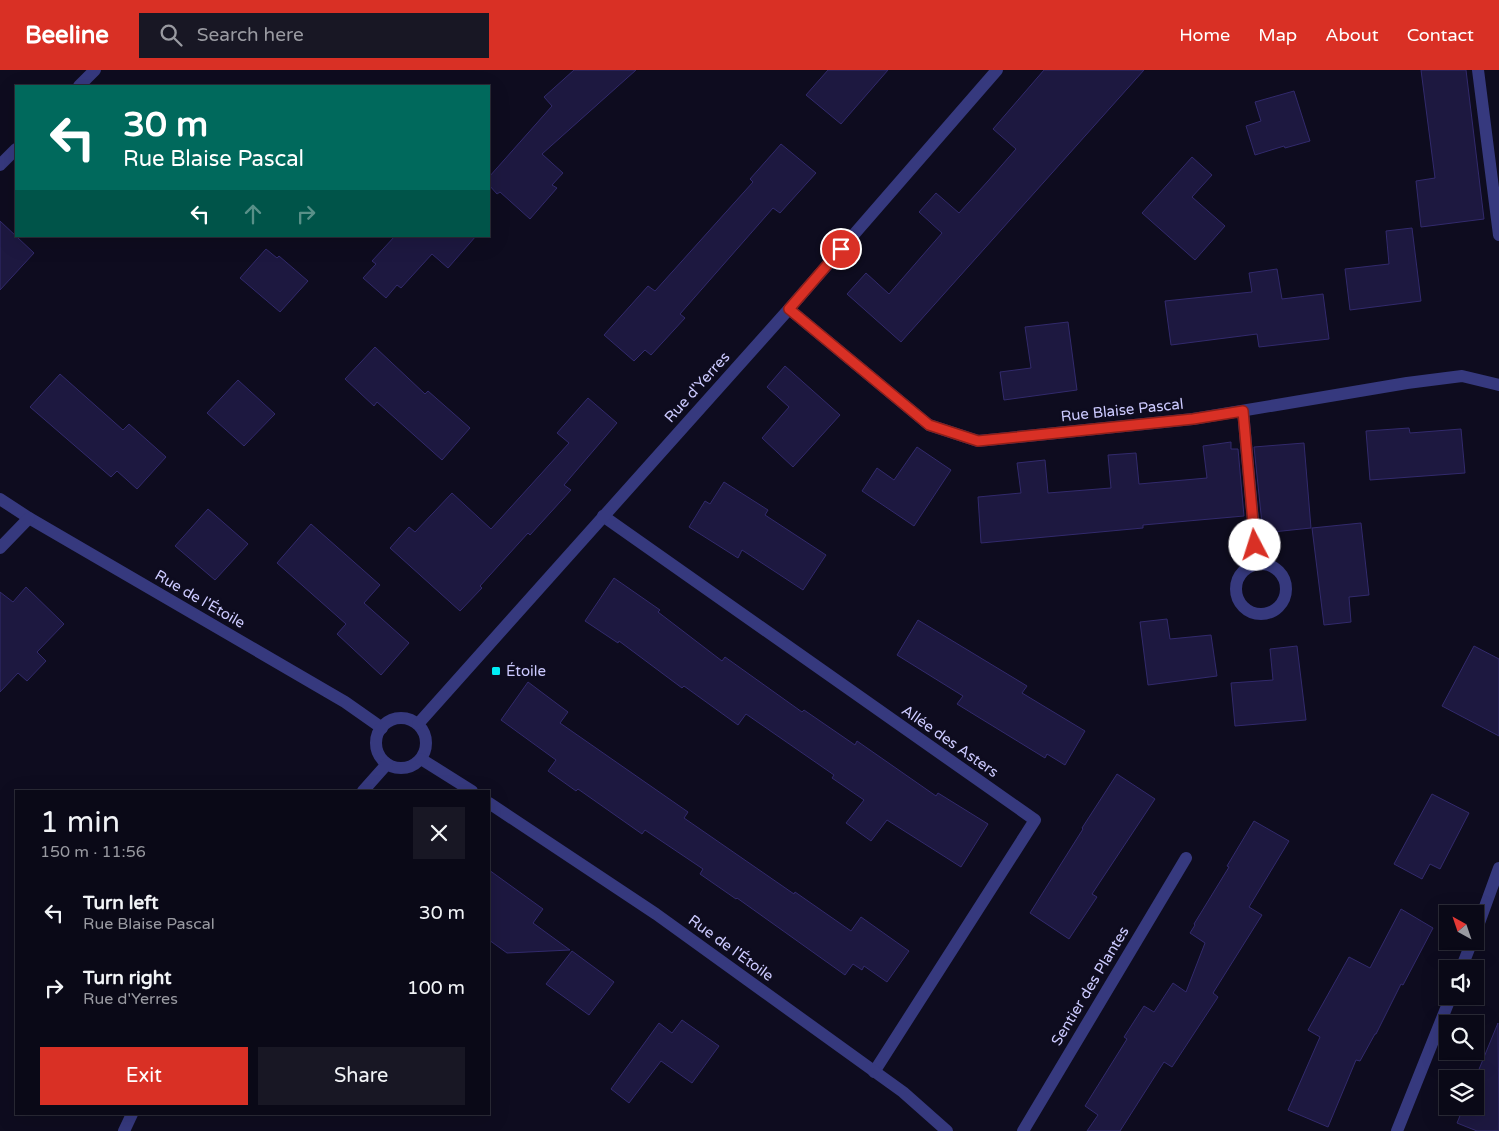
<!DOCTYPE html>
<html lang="en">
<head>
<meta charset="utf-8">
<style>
  :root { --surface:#0a0917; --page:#181724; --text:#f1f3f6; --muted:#999aa1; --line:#2a2a36; --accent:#d93025 }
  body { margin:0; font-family:"Varela Round",sans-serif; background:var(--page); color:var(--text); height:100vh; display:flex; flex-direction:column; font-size:19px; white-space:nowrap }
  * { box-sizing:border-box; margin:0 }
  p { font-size:16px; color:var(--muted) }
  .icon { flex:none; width:28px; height:28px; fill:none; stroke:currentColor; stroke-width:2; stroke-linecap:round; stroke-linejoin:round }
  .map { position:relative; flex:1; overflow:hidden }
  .drawer { position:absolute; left:15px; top:720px; width:475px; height:325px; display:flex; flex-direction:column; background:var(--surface); border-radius:0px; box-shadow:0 5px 20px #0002,0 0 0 1px var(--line) }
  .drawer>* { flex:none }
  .guide { position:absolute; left:15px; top:15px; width:475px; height:152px; border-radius:0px; box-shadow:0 5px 20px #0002,0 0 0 1px var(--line); background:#00695c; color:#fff; overflow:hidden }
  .needle { width:32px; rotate:320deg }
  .controls { position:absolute; left:1439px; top:835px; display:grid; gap:10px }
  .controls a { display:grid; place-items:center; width:45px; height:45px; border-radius:0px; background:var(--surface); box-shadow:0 5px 20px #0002,0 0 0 1px var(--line); font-size:25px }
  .pin { position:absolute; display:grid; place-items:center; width:42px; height:42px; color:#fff; margin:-21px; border:2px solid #fff; border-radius:50%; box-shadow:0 1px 5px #0007 }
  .me { position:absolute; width:55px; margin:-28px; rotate:355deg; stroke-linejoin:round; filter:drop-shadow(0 0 4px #0008) }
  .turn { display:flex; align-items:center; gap:18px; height:105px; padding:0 25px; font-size:22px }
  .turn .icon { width:65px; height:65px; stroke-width:2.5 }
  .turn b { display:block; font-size:35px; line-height:42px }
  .lanes { display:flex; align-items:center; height:48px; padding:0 25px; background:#0003; justify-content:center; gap:25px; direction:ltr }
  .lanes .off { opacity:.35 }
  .round { display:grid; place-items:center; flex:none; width:52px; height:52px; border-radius:0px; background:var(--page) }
  .summary { display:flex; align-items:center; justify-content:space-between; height:85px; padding:0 25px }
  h1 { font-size:30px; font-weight:600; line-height:38px }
  .primary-button { display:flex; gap:10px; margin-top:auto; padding:10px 25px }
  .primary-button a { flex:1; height:58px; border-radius:0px; background:var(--accent); color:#fff; font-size:20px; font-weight:600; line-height:58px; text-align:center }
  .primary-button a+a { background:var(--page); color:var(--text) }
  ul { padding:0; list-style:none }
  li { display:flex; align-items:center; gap:15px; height:75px; padding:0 25px }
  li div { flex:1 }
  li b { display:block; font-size:19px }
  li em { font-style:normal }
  header { display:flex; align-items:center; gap:30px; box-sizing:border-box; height:70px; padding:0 25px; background:var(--accent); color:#fff }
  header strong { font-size:24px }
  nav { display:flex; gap:28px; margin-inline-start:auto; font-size:18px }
  .search { width:350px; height:45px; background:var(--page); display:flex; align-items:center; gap:12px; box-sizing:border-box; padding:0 18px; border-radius:0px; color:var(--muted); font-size:19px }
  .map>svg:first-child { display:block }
  .building { fill:#1d1840; stroke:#322a6c }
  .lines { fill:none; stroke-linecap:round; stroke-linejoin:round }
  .service { stroke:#36397e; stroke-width:12 }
  .minor { stroke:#36397e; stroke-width:12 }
  .route-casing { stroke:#8d1f18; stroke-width:12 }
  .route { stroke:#d93025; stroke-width:9 }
  .poi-dot { fill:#00edf5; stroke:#0e0c1f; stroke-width:2 }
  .labels { text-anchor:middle; stroke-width:5; stroke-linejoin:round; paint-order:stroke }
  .street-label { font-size:15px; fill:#cccaff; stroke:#0e0c1f }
  .poi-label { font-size:15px; fill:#cccaff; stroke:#0e0c1f; text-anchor:start }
</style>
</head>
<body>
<header>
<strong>Beeline</strong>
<div class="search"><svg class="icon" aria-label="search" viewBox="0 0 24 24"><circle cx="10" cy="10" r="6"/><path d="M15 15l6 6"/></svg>Search here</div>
<nav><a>Home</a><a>Map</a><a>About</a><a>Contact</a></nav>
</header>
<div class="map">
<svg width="1499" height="1061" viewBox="0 0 1499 1061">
  <rect width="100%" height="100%" fill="#0e0c1f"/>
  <g class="building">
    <polygon points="574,0 636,0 542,84 563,103 552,115 557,118 530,149 500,122 497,124 489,115 489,107 552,36 544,27"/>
    <polygon points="828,0 888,0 841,54 806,25"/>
    <polygon points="1044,0 1144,0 901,272 847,224 866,203 889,224 942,163 919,142 936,123 959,143 988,111 1016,79 993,59"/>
    <polygon points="1421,0 1466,0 1484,149 1421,157 1416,111 1435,108"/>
    <polygon points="1294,21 1310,71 1285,78 1284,76 1255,85 1246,56 1261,51 1255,32"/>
    <polygon points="781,74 816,103 780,143 773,138 680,244 685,248 651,285 645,280 634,291 604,265 648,216 655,221 753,112 750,109"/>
    <polygon points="1192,87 1212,105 1192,127 1225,156 1195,190 1142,143"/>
    <polygon points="0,151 34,183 0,220"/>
    <polygon points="1412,158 1421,231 1350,240 1345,199 1389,194 1386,161"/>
    <polygon points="395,166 476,166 448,198 432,184 401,218 397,215 386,228 363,208 376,194 372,191"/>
    <polygon points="266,179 277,188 279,186 308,211 280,242 240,208"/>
    <polygon points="1277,199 1282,229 1323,224 1329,269 1259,277 1257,264 1171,275 1165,231 1252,222 1249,203"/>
    <polygon points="1068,252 1077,320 1004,330 1000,302 1031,298 1025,257"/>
    <polygon points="375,277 425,324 428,321 470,358 442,390 377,332 374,336 345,309"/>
    <polygon points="785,296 840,345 793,397 762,368 789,337 767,317"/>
    <polygon points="60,304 123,360 129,354 166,387 137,419 117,401 111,407 30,337"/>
    <polygon points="238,310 275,344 244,376 207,343"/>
    <polygon points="588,328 617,353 564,415 571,420 530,465 528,463 480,516 482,518 460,541 390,478 409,457 415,462 452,423 491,459 569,373 557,363"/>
    <polygon points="1409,358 1410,363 1461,359 1465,403 1370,410 1366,361"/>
    <polygon points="1231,372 1231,379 1238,379 1244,446 1143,455 1143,458 981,473 978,427 1021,423 1017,393 1045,390 1048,423 1111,418 1108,385 1136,383 1139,414 1207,408 1203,376"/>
    <polygon points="1304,373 1311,458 1263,463 1254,377"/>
    <polygon points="917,377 951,400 914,456 862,421 877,398 894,410"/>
    <polygon points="724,412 768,440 765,445 826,485 803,520 742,480 738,488 689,457 705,431 710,434"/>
    <polygon points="208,439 248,474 215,510 175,476"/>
    <polygon points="1361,453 1369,525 1349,527 1351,552 1324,555 1312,458"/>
    <polygon points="311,454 380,515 364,533 409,573 381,605 337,564 346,554 277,493"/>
    <polygon points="614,508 660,540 658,542 722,591 725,587 802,642 804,640 855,675 857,671 936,726 938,723 988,754 961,797 887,750 871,771 846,753 864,730 832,708 834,705 746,644 738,655 684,616 682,618 619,571 618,573 585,551"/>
    <polygon points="26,517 64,554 37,582 46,591 27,611 18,603 0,622 0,522 13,532"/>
    <polygon points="1167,549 1170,569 1211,565 1217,606 1148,615 1140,552"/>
    <polygon points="918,550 1027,616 1022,623 1085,661 1065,695 1047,684 1045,688 957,634 963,626 897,585"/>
    <polygon points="1297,576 1306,650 1235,656 1231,613 1273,610 1270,579"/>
    <polygon points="1474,576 1499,589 1499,666 1442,636"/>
    <polygon points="528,612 568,642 560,653 688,742 684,748 794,824 795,822 851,861 861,847 909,881 887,912 864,896 862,900 853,894 845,905 737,828 736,829 700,804 703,799 645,760 642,764 578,719 576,721 548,701 556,690 501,650"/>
    <polygon points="1117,704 1155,729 1092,824 1097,827 1069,869 1030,843 1083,759 1082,758"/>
    <polygon points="1432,724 1469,743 1440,799 1430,794 1422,809 1394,794"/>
    <polygon points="1254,751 1289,771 1249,837 1262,845 1213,923 1218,927 1172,997 1164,992 1120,1061 1087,1061 1098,1045 1085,1036 1127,969 1124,967 1144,936 1154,942 1173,913 1186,922 1205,873 1190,863 1195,855 1194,854 1229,797 1227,796"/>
    <polygon points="489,800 543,839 533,853 570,880 507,883 489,870"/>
    <polygon points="1401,839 1433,858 1403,915 1401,914 1376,964 1375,964 1360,991 1356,990 1328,1057 1288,1040 1320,967 1308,960 1349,887 1370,898"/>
    <polygon points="572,881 614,912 589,945 546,914"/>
    <polygon points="682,950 719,976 692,1013 661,991 629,1033 611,1019 659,953 672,963"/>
    <polygon points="1498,953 1499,1061 1477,1061 1457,1053 1464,1036 1475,1036 1475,1009"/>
  </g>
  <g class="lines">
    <g class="service">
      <polyline points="1243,341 1257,494"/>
      <circle cx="1261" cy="519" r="25"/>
    </g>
    <g class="minor">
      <polyline points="1478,0 1499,165"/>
      <polyline points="79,16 95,0"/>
      <polyline points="0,95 16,79"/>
      <polyline points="789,239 929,355 978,371 1193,349 1407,313 1462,306 1499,315"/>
      <polyline points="0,429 29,448 345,632 382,658"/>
      <polyline points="603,446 1035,750 874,1002"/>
      <polyline points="0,478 29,448"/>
      <circle cx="401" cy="673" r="25"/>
      <polyline points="418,654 789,239 997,0"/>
      <polyline points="421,689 472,721"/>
      <polyline points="363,721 387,694"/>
      <polyline points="489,733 656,844 903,1022 947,1061"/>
      <polyline points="1475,864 1499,798"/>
      <polyline points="1461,899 1472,871"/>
      <polyline points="124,1061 132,1044"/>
      <polyline points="1023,1061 1186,788"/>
      <polyline points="1397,1061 1451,926"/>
    </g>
  </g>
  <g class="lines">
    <g class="route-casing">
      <polyline id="route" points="841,179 789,239 929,355 978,371 1193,349 1243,341 1255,475"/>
    </g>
    <use href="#route" class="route"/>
  </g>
  <rect class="poi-dot" x="491" y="596" width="10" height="10" rx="2.5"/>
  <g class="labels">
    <g class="street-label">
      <text transform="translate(697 317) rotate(-48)" y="5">Rue d'Yerres</text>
      <text transform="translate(1122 340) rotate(-6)" y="5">Rue Blaise Pascal</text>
      <text transform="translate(200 529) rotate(30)" y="5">Rue de l'Étoile</text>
      <text transform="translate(950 671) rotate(35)" y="5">Allée des Asters</text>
      <text transform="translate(731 878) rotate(36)" y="5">Rue de l'Étoile</text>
      <text transform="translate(1090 916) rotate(-59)" y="5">Sentier des Plantes</text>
    </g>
    <g class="poi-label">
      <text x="506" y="606">Étoile</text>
    </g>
  </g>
</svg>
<div class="controls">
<a><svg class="needle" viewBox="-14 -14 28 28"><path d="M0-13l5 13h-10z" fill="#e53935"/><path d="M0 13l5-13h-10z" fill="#999aa1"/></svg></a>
<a><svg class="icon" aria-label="sound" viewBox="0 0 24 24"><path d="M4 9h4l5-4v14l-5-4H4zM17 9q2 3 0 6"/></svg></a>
<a><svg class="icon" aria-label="search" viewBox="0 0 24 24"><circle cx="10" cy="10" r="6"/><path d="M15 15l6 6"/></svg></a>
<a><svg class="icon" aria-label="layers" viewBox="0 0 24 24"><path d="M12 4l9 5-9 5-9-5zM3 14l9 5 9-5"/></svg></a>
</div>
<div class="pin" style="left:841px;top:179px;background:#d93025"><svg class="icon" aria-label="arrive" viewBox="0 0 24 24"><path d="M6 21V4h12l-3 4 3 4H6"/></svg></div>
<svg class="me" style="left:1255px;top:475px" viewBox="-20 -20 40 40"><circle r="19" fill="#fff"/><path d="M0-13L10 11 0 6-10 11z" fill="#d93025"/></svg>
<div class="guide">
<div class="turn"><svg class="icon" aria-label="left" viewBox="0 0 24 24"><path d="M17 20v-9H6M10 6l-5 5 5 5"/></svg><div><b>30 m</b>Rue Blaise Pascal</div></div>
<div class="lanes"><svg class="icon" aria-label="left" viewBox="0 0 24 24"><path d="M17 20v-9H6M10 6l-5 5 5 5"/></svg><svg class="icon off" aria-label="ahead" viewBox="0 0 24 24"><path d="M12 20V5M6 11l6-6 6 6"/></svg><svg class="icon off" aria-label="right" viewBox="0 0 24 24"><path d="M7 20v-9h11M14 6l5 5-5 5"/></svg></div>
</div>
<section class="drawer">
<div class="summary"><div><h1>1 min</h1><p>150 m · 11:56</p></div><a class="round"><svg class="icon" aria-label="close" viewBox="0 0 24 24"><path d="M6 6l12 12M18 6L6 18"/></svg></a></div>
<ul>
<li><svg class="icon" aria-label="left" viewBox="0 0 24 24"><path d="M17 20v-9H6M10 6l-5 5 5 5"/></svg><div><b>Turn left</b><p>Rue Blaise Pascal</p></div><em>30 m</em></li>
<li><svg class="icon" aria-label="right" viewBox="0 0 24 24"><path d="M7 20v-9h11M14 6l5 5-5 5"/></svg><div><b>Turn right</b><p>Rue d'Yerres</p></div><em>100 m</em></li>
</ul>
<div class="primary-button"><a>Exit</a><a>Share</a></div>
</section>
</div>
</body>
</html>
